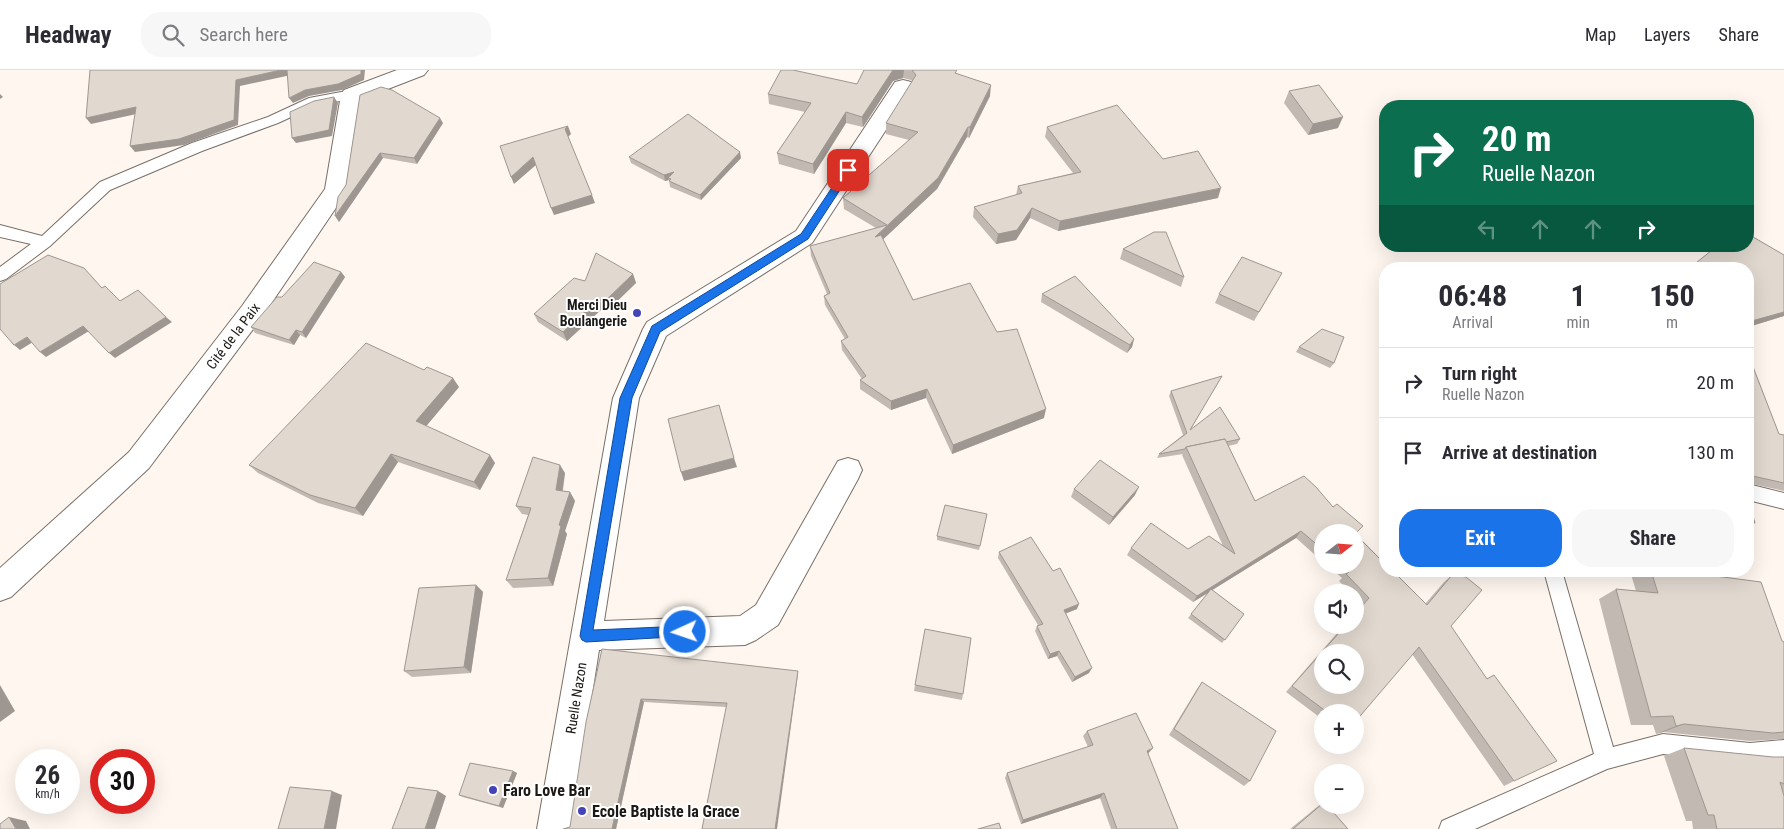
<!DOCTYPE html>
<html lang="en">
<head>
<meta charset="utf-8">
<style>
  :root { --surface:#fff; --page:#f7f7f7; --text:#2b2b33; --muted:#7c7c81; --line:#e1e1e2; --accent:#1a73e8 }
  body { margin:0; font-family:"Roboto Condensed",sans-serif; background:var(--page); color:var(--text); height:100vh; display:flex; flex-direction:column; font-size:19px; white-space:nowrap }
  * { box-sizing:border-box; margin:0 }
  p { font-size:16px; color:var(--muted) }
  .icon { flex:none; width:28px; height:28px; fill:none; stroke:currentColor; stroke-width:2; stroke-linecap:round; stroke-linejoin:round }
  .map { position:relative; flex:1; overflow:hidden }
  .panel { position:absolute; left:1379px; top:192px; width:375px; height:315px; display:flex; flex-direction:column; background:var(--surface); border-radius:20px; box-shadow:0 5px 20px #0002 }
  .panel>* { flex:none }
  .banner { position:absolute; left:1379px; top:30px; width:375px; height:152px; border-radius:20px; box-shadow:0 5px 20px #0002; background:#0b6e4f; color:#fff; overflow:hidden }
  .needle { width:32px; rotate:73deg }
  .buttons { position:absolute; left:1314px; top:454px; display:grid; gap:10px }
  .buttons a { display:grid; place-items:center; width:50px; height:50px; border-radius:50%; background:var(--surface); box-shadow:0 5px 20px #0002; font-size:25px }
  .speed { position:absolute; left:15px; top:679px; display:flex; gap:10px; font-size:25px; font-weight:700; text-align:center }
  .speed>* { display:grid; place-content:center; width:65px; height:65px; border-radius:50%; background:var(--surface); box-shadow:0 5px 20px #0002; line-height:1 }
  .speed small { font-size:12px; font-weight:400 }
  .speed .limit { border:8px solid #d22; background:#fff; color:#111 }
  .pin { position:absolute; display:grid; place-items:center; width:42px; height:42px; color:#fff; margin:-21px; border-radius:10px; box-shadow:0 2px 8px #0006 }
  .me { position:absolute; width:55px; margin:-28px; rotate:267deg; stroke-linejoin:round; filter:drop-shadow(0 0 4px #0008) }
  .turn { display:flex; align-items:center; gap:18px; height:105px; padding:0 20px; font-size:22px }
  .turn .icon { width:65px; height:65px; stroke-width:2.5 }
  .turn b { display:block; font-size:35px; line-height:42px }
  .lanes { display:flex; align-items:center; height:48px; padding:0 20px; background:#0003; justify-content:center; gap:25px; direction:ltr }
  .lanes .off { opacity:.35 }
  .eta { display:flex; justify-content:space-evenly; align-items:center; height:85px; text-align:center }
  .eta b { font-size:30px; font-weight:700; line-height:35px }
  .cta { display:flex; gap:10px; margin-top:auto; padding:10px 20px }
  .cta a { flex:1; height:58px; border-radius:20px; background:var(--accent); color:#fff; font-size:20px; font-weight:700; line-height:58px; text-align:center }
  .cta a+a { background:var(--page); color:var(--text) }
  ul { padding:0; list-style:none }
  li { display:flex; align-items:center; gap:15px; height:70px; padding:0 20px; border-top:1px solid var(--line) }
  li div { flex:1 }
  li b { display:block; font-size:19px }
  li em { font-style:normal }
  header { display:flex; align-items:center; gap:30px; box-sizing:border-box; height:70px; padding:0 25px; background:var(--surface); border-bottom:1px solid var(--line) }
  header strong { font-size:24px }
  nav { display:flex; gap:28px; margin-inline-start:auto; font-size:18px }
  .search { width:350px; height:45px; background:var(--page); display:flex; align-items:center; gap:12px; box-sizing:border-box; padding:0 18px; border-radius:20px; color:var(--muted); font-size:19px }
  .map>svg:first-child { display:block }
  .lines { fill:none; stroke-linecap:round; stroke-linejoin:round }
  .lane-casing { stroke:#797068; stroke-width:2 }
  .street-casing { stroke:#797068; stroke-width:2 }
  .lane { fill:#fff; fill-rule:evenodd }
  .street { fill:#fff; fill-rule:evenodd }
  .wall { fill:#c2bab2 }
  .shaded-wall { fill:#9e9791 }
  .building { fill:#e1d8cf; stroke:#9e9791; fill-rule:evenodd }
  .route { fill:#1a73e8; stroke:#114b97 }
  .poi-dot { fill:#4543b8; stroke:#fff; stroke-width:2 }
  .labels { text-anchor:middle; stroke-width:4; stroke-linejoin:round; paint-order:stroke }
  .poi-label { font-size:14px; font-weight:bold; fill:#1c1916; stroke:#fff; text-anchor:end }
  .street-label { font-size:14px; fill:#1c1916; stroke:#fff }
  .near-poi-label { font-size:16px; font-weight:bold; fill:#1c1916; stroke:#fff; text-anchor:start }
</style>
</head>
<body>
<header>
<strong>Headway</strong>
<div class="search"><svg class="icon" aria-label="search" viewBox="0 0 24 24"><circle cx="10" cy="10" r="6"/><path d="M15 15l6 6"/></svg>Search here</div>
<nav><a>Map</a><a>Layers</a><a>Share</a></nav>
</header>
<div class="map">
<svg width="1784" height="759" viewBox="0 0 1784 759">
  <rect width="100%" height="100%" fill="#fef6ef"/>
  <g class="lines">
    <g class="lane-casing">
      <g id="lane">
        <polygon points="352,20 357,22 359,25 357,28 317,35 278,53 202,81 110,120 50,176 6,209 0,211 0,197 31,174 0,167 0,155 42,166 100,112 192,73 268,47 309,28"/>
        <polygon points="1748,414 1784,423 1784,439 1748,430"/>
        <polygon points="1544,501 1562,501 1613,677 1663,664 1750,673 1784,670 1784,690 1750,693 1663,684 1607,699 1475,759 1439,759 1442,751 1594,684"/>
      </g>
    </g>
    <g class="street-casing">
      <g id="street">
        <polygon points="397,0 428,0 424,5 362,29 348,120 260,250 149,398 11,527 0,531 0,498 129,382 242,236 325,119 341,25 344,20"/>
        <polygon points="903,10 911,12 914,17 812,173 666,266 639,328 604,551 740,546 756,535 838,391 848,388 858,391 862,400 858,409 778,555 756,570 745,575 599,580 571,759 537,759 613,328 643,259 647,252 796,161 895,12"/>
      </g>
    </g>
    <use href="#lane" class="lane"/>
    <use href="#street" class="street"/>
  </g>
  <g class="wall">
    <polygon points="864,0 956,0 956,4 990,26 969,68 967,67 937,119 883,169 913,230 997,262 1044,348 952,384 926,328 891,340 860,319 860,310 862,309 842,280 841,271 845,269 825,235 824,226 827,224 811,186 810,176 876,158 844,139 843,128 909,70 886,64 886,53 912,11 911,10 903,8 893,11 863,57 846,53 814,104 779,94 777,83 805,42 769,34 768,24 857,14"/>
    <polygon points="1289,21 1338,58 1308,65 1284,33"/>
    <polygon points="360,25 443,53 417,94 383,88 339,152 346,115"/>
    <polygon points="1047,57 1163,89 1218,128 1058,161 1030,148 1016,170 996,174 973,147 974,137 1016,125 1018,116 1073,103 1045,67"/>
    <polygon points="629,87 741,88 701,130 670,117 669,110 665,111 631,93"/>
    <polygon points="1748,164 1784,185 1784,246 1748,257 1748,199 1630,199 1635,193 1691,197 1717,176 1748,176"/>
    <polygon points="1123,179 1184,207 1181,217 1120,189"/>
    <polygon points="341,202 345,207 306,268 300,265 294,275 255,263 251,257 282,227"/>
    <polygon points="633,204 636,213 607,241 603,238 567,271 538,252 534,244"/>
    <polygon points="1277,212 1254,251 1215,233 1219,224"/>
    <polygon points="1042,224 1134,269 1132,277 1127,283 1041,232"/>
    <polygon points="1299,277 1334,293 1330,298 1296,282"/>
    <polygon points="1748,284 1779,364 1784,365 1784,421 1748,413"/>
    <polygon points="1222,306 1191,359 1240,369 1237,374 1228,376 1255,431 1356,464 1425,534 1444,512 1452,505 1451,556 1514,711 1504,716 1412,584 1355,642 1322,642 1322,649 1286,622 1344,555 1355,555 1355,543 1362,535 1355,528 1355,522 1350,522 1339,511 1342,508 1327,495 1355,495 1322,462 1322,491 1296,468 1212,520 1244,544 1222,573 1188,548 1208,523 1193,532 1127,485 1131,478 1188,479 1223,476 1182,385 1183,384 1157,388 1159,384 1183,365 1169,326 1171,321"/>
    <polygon points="459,317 426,356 495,393 480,420 398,392 363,446 318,433 258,403 249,395"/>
    <polygon points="565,403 563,421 570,422 575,431 565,461 567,464 553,516 513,518 506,510 528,445 522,444 516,436"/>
    <polygon points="1074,419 1135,425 1109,455 1071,427"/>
    <polygon points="1748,430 1755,453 1748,458"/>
    <polygon points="987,444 979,480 937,470 937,466"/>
    <polygon points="999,482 1077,539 1066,543 1089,603 1072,612 1057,586 1048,589 1035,561 1037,556 1038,555 998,488"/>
    <polygon points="1630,501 1699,501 1700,504 1782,571 1784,572 1784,669 1750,671 1663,662 1656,664 1653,655 1631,655 1599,529 1616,519 1636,521"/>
    <polygon points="476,515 483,522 471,603 412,607 404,601"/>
    <polygon points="602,579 798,604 726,637 644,632 616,759 563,759 570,757"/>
    <polygon points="1202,612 1250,711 1244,716 1169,665 1197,619"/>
    <polygon points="915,615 963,624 962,630 914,621"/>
    <polygon points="1087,661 1153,678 1148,684 1178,759 1111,759 1100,728 1021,754 1005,708 1007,703 1088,677 1083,666"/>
    <polygon points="1684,678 1773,687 1784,687 1784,759 1693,759 1692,751 1686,751 1664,686"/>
    <polygon points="513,701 517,703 503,738 463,727 459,725"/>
    <polygon points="1322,734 1322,735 1348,759 1290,759 1317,737"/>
  </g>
  <g class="shaded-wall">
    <polygon points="281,0 288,0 291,5 240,16 238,55 184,75 135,82 130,76 236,10"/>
    <polygon points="361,0 365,0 364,10 342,20 309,26 293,33 289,28 305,20"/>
    <polygon points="893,0 904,0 903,8 893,11 863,57 862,47"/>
    <polygon points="991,15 990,26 969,68 970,57"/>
    <polygon points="0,24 3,27 0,29"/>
    <polygon points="334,27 338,33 332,66 296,73 292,68"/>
    <polygon points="136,37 141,43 91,54 86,48"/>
    <polygon points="846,42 846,53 814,104 813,94"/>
    <polygon points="1343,47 1338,58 1308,65 1313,54"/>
    <polygon points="440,48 443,53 417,94 414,88"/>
    <polygon points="568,56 571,64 568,67 565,59"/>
    <polygon points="968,57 967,67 937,119 875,177 875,167 938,108"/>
    <polygon points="740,82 741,88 701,130 700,125"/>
    <polygon points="380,83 383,88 339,152 335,146"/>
    <polygon points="533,87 536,95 514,114 511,107"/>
    <polygon points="674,102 668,108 669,110 665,111 664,105"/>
    <polygon points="1221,118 1218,128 1058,161 1060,151"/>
    <polygon points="592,125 595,133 554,145 551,138"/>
    <polygon points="1032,138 1030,148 1016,170 996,174 998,164"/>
    <polygon points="341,202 345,207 306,268 302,262"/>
    <polygon points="633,204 636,213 607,241 604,232"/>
    <polygon points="599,229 603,238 567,271 563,262"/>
    <polygon points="1784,242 1784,246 1748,257 1748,252"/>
    <polygon points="166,247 172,252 115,288 109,283"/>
    <polygon points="83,256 89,261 46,287 40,282"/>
    <polygon points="296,260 300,265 294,275 289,270"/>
    <polygon points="27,267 33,272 20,280 14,275"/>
    <polygon points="1134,269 1132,277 1127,283 1130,275"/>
    <polygon points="453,308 459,317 423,360 416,351"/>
    <polygon points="927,319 926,328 891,340 891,331"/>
    <polygon points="1046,339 1044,348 952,384 953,375"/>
    <polygon points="391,384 398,392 363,446 355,438"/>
    <polygon points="490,385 495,393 480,420 474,412"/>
    <polygon points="734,388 737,397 684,411 681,402"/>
    <polygon points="560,395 565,403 561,429 556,420"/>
    <polygon points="1139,417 1135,425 1109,455 1113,447"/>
    <polygon points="570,422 575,431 565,461 567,464 553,516 548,508 559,455"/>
    <polygon points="1301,461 1296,468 1193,532 1197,526"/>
    <polygon points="476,515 483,522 471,603 464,597"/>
    <polygon points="1079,534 1077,539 1062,545 1064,540"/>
    <polygon points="1059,581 1057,586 1048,589 1050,584"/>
    <polygon points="1092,598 1089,603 1072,612 1075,607"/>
    <polygon points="798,601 798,604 777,759 775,759"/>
    <polygon points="0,615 15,641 0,652"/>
    <polygon points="641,629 644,632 616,759 612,759"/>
    <polygon points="1684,654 1663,662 1656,664 1676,656"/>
    <polygon points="1153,678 1148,683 1142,686 1147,681"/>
    <polygon points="513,701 517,703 503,738 499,736"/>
    <polygon points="332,721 342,725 336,759 324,759"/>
    <polygon points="438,721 446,726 435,759 425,759"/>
    <polygon points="1104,723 1100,728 1021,754 1023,750"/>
    <polygon points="9,747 26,751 30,759 16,759"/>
  </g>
  <g class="building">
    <polygon points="90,0 281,0 236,10 234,50 179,69 130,76 136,37 86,48"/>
    <polygon points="287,0 361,0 361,4 338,14 305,20 289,28"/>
    <polygon points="781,0 793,0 857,14 864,0 894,0 893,0 862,47 846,42 813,94 777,83 811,33 768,24"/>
    <polygon points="912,0 957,0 955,3 991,15 970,57 968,57 938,108 875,167 881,165 913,230 970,213 997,262 1017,259 1046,339 953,375 927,319 891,331 860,310 866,306 841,271 848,267 824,226 830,223 810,176 887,155 843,128 918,62 886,53 916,5"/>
    <polygon points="1319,15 1343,47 1313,54 1289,21"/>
    <polygon points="381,17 392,20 440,48 414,88 380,83 335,146 338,127 346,115 360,25"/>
    <polygon points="334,27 329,60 292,68 290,42 314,31"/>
    <polygon points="1117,35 1163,89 1198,81 1221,118 1060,151 1032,138 1017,160 998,164 974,137 1022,123 1018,116 1081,102 1047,57"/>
    <polygon points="688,44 740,82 700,125 669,111 671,109 668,108 674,102 664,105 629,87"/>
    <polygon points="568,56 565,59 592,125 551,138 533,87 511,107 500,76"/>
    <polygon points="1154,162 1166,162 1184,207 1123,179"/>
    <polygon points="1748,164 1784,185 1784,242 1748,252 1748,199 1637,199 1635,193 1691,197 1717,176 1748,176"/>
    <polygon points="596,183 633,204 604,232 599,229 563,262 534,244 574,208 585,211"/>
    <polygon points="48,185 84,198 102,218 105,216 120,231 138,220 166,247 109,283 83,256 40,282 27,267 14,275 0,259 0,214"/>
    <polygon points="1242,187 1282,203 1259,242 1219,224"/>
    <polygon points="314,192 341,202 302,262 296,260 289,270 251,257 277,227 282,227"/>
    <polygon points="1075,206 1134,269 1130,275 1042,224"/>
    <polygon points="1322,259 1344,267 1334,293 1299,277"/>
    <polygon points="366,273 424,300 427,297 453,308 416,351 490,385 474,412 391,384 355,438 310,425 249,395"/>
    <polygon points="1748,284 1779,364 1784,365 1784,413 1748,405"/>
    <polygon points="1222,306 1190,360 1220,337 1240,369 1226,372 1225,369 1186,377 1185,379 1159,384 1187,363 1171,321"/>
    <polygon points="719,335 734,388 681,402 668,349"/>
    <path d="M1225 369 1255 431 1304 406 1316 417 1333 437 1337 434 1363 456 1355 464 1385 494V501H1393L1427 535 1452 505 1466 507 1482 520 1451 556 1487 609 1494 605 1557 691 1514 711 1419 577 1355 652V642H1327L1292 616 1346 555H1355V544L1369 528 1346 504 1349 502 1342 495H1355V462H1322V479L1301 461 1197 526 1131 478 1151 453 1188 479 1209 466 1235 484 1186 377ZM1322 582H1355V615H1322Z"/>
    <polygon points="533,387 560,395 556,420 570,422 559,455 561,456 548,508 506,510 531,438 516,436"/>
    <polygon points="1100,390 1139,417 1113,447 1074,419"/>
    <polygon points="1748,430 1755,453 1748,452"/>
    <polygon points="945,435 987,444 980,476 937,466"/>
    <polygon points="1031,467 1053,501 1060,498 1079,534 1064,540 1092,598 1075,607 1059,581 1050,584 1037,556 1043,554 999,482"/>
    <polygon points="1651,501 1699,501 1700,504 1761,512 1782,571 1784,572 1784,662 1773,663 1684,654 1676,656 1673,646 1651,647 1616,519 1658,523"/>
    <polygon points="476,515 464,597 404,601 419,518"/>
    <polygon points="1211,519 1244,544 1225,570 1191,544"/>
    <polygon points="925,559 971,568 963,624 915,615"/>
    <polygon points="602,579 798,601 775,759 702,759 727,633 641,629 612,759 563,759 570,757 586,652"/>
    <polygon points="1202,612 1276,661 1250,711 1174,659"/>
    <polygon points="1136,643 1153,678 1147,681 1178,759 1117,759 1104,723 1023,750 1007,703 1093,675 1087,661"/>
    <polygon points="1684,678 1773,687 1784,687 1784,714 1780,712 1784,726 1784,759 1717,759 1714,745 1708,745"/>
    <polygon points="470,693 513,701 499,736 459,725"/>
    <polygon points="290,717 332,721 324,759 278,759"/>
    <polygon points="408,717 438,721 425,759 392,759"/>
    <polygon points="1322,734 1322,735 1327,735 1348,759 1293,759"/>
    <polygon points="9,747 16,759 0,759 0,754"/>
    <polygon points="999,753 1001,759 978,759"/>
  </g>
  <polygon class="route" points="848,97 853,100 808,169 660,262 632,328 593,560 685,556 689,557 691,562 689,566 586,572 582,570 580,566 620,328 652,256 801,164 845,98"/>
  <g class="poi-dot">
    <circle cx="637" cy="243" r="5"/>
    <circle cx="493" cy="720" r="5"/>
    <circle cx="582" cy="741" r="5"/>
  </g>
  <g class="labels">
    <g class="poi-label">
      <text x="627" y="240">Merci Dieu<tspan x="627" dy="16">Boulangerie</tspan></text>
    </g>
    <g class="street-label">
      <text transform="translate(233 266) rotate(-53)" y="5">Cité de la Paix</text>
      <text transform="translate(576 628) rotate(-81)" y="5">Ruelle Nazon</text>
    </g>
    <g class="near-poi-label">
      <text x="503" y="726">Faro Love Bar</text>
      <text x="592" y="747">Ecole Baptiste la Grace</text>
    </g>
  </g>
</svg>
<div class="buttons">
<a><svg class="needle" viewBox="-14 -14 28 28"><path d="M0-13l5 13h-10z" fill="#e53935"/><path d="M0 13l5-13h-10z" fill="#7c7c81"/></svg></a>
<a><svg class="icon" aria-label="sound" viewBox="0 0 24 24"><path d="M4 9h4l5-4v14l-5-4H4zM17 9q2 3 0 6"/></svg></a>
<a><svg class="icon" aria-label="search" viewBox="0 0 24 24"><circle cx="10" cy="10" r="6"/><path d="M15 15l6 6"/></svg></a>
<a>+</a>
<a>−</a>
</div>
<div class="speed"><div>26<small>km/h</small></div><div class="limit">30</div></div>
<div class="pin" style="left:848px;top:100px;background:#d93025"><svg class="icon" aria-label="arrive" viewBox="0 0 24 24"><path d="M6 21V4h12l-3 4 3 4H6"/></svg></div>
<svg class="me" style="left:685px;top:562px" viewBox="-20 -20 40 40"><circle r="17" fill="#1a73e8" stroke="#fff" stroke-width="3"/><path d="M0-11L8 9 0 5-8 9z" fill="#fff"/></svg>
<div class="banner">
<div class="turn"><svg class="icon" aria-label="right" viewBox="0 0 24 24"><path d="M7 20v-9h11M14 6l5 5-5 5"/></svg><div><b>20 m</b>Ruelle Nazon</div></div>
<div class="lanes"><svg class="icon off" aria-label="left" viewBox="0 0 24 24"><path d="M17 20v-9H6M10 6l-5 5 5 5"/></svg><svg class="icon off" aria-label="ahead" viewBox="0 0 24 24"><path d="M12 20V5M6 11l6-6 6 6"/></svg><svg class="icon off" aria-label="ahead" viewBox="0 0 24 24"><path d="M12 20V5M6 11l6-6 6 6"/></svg><svg class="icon" aria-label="right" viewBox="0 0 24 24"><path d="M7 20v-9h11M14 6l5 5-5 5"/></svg></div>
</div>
<section class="panel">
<div class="eta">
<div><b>06:48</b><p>Arrival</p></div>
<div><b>1</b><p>min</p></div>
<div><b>150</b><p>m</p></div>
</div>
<ul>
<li><svg class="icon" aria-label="right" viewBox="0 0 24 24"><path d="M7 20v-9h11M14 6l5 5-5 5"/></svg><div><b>Turn right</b><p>Ruelle Nazon</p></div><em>20 m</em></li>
<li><svg class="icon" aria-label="arrive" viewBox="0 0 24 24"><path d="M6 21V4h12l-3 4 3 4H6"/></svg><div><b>Arrive at destination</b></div><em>130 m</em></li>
</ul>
<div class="cta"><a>Exit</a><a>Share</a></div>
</section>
</div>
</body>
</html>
